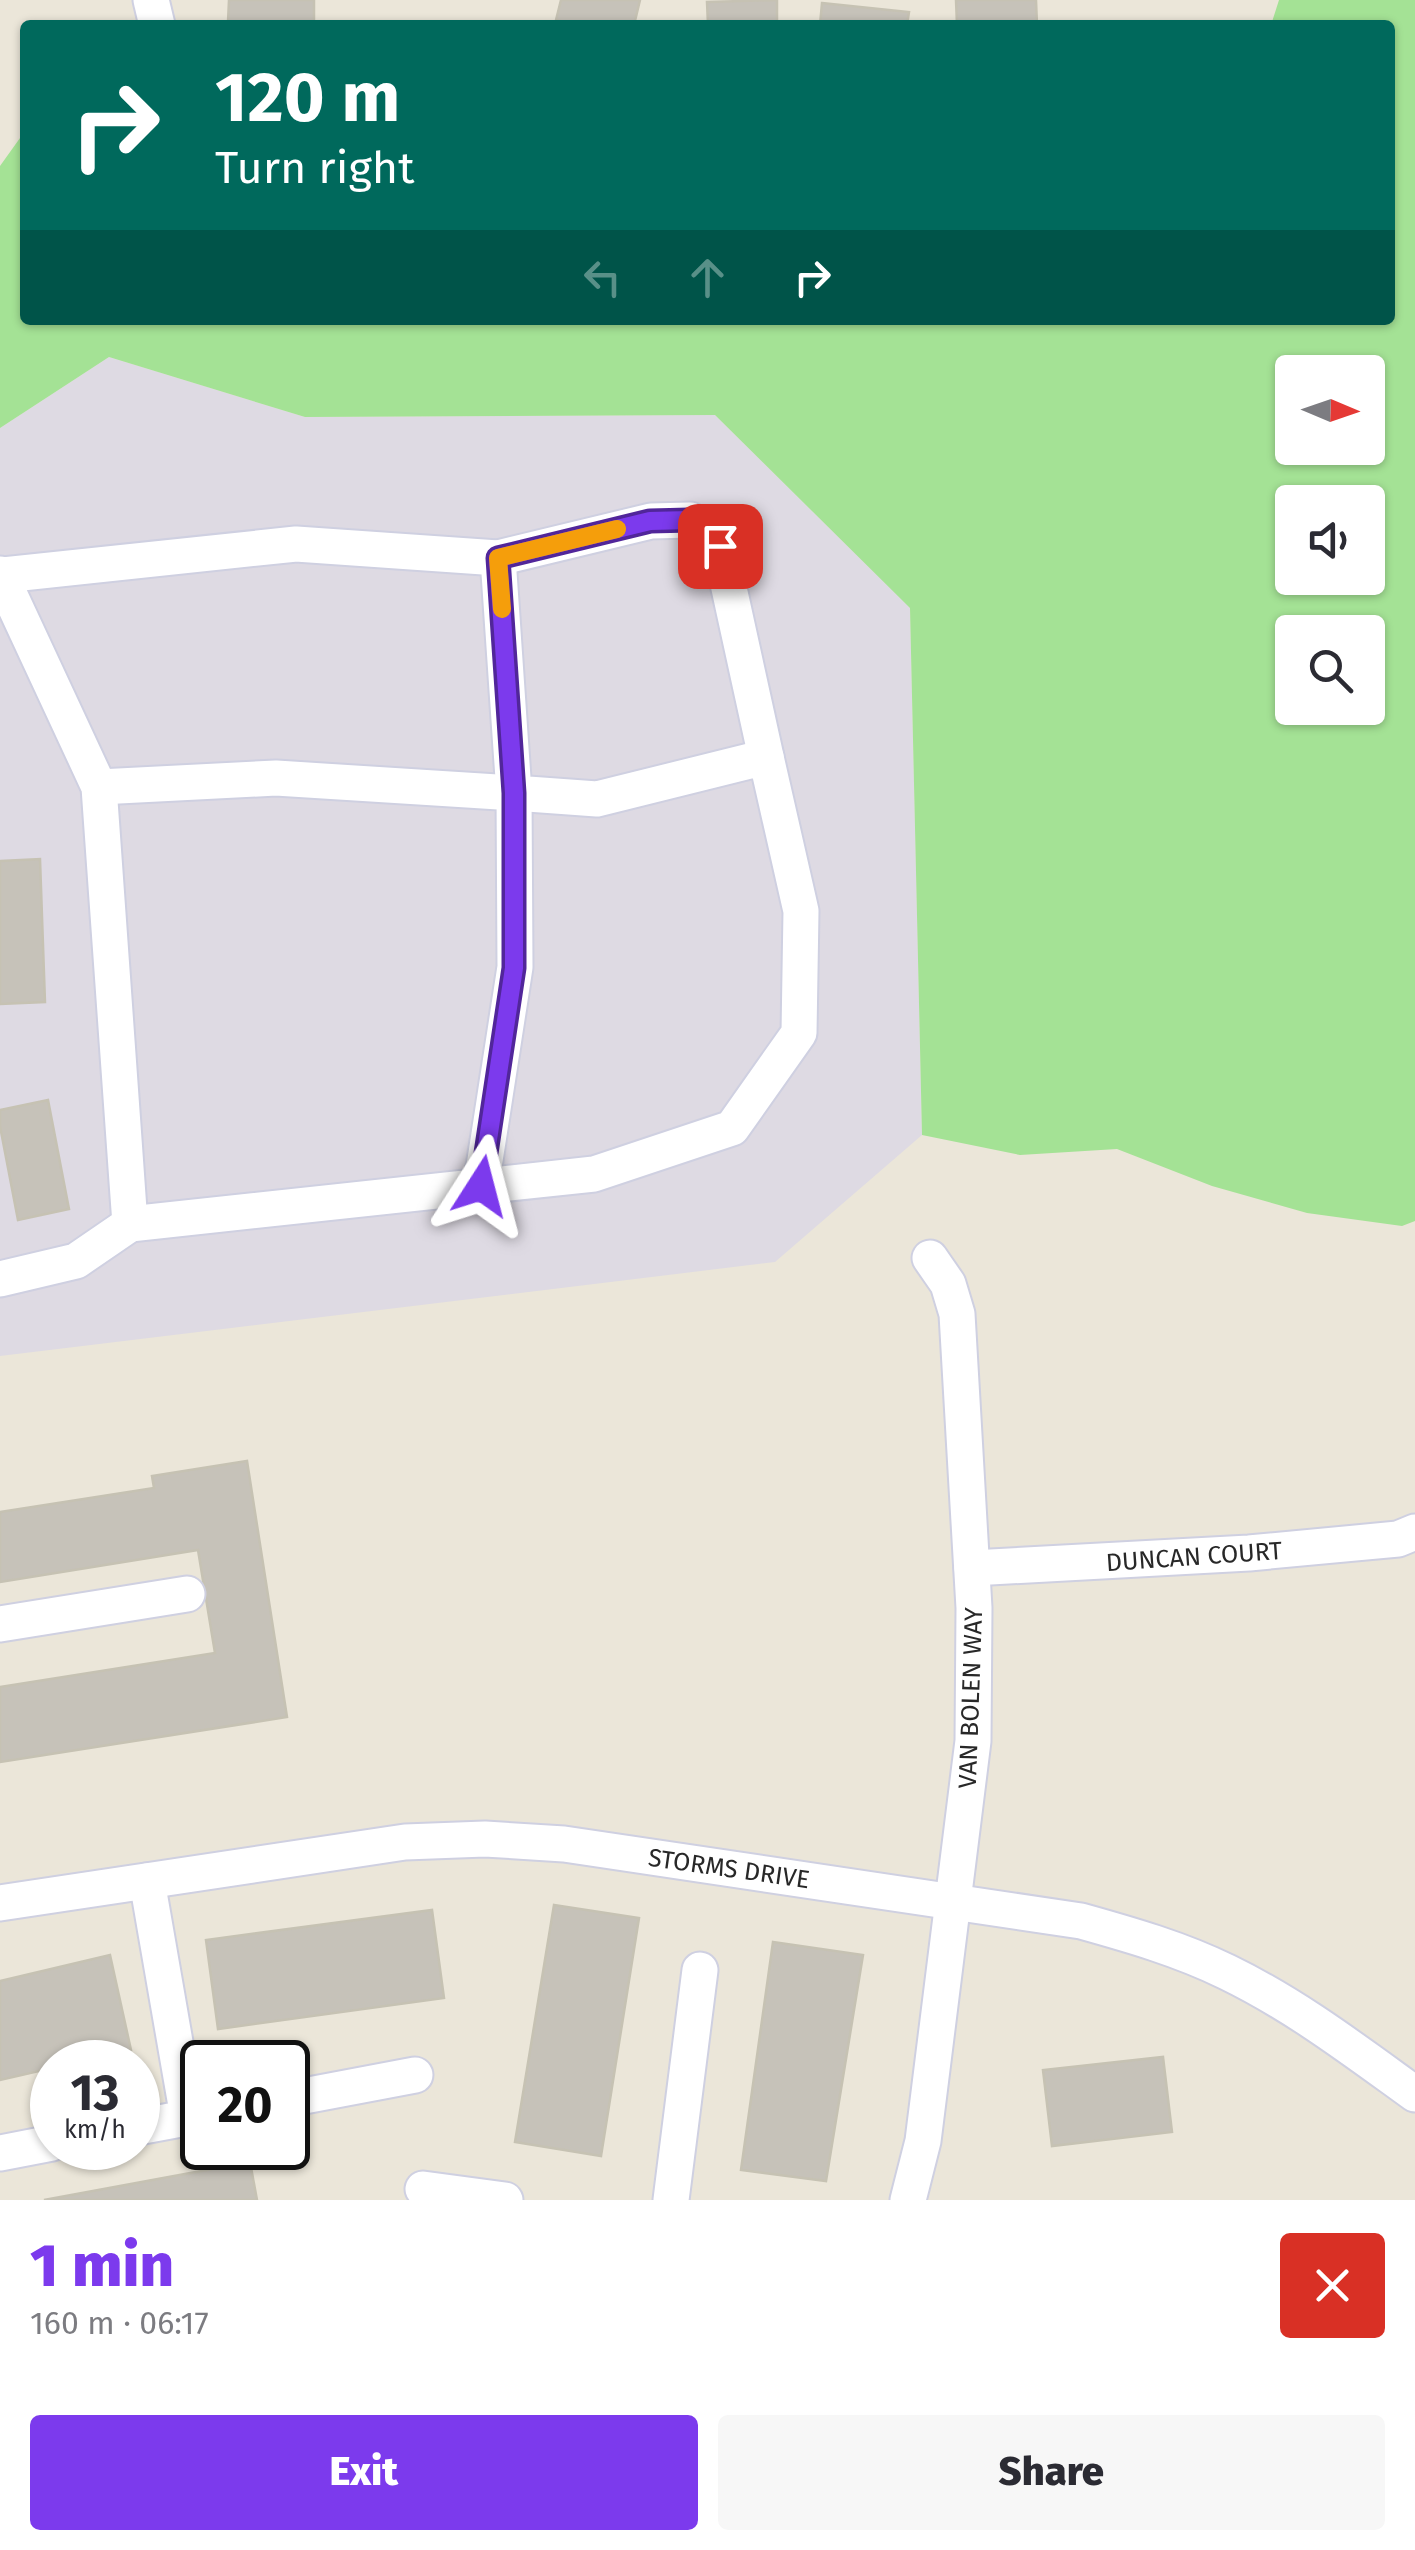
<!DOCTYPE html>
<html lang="en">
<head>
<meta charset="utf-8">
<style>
  :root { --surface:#fff; --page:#f7f7f7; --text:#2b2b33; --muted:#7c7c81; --accent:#7c3aed }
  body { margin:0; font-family:"Fira Sans",sans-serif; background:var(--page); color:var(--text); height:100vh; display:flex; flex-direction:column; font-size:38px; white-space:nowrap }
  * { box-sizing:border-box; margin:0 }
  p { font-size:32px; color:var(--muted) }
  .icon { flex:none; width:55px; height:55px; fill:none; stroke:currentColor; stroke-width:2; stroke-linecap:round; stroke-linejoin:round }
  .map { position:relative; height:2200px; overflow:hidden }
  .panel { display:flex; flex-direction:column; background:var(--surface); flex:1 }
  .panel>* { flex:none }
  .top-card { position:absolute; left:20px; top:20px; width:1375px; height:305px; border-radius:10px; box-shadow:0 2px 8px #0004; background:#00695c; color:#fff; overflow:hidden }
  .needle { width:65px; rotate:92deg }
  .controls { position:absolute; left:1275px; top:355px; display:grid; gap:20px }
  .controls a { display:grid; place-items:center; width:110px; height:110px; border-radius:10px; background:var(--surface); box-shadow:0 2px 8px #0004; font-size:50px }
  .speed { position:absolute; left:30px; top:2040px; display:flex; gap:20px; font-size:50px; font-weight:700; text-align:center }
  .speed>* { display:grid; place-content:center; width:130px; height:130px; border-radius:50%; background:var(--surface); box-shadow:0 2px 8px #0004; line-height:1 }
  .speed small { font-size:25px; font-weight:400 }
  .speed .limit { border:5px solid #111; border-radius:15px; background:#fff; color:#111 }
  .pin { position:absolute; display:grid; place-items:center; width:85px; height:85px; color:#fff; margin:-42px; border-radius:20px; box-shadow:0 5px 15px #0006 }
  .me { position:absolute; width:110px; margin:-55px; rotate:9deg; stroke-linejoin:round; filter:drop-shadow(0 0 8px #0008) }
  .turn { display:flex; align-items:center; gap:35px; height:210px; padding:0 30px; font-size:45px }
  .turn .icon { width:130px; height:130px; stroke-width:2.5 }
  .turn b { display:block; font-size:70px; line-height:85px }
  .lanes { display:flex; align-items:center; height:95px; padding:0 30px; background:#0003; justify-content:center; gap:50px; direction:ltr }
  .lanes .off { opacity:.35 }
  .round { display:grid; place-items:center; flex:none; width:105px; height:105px; border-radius:10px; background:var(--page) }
  .overview { display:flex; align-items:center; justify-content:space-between; height:170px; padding:0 30px }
  h1 { font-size:60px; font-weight:800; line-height:75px; color:var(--accent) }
  .primary-button { display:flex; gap:20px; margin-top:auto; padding:20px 30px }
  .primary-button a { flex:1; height:115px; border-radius:10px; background:var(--accent); color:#fff; font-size:40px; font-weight:800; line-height:115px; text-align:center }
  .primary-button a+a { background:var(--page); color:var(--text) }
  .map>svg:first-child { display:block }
  .industrial { fill:#dedae3 }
  .green { fill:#a4e295; fill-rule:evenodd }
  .building { fill:#c6c2b9; stroke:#c6c2b3; stroke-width:2.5 }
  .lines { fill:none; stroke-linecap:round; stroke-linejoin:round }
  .minor-casing { stroke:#cfd0e1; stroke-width:39 }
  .minor { stroke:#fff; stroke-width:35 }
  .route-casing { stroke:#51269a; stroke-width:25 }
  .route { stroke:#7c3aed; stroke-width:18 }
  .slow { stroke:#f59e0b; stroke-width:18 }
  .labels { text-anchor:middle; stroke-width:8; stroke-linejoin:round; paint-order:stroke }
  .street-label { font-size:25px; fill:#282828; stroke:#fff }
</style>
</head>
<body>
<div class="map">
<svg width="1415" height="2200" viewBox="0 0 1415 2200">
  <rect width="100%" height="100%" fill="#ebe6d9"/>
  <polygon class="industrial" points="109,357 305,417 715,415 910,608 922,1135 775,1262 0,1356 0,428"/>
  <path class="green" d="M1279 0H1415V1221L1402 1226 1307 1213 1212 1186 1117 1149 1020 1155 922 1135 910 608 715 415 305 417 109 357 0 428V166L25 131V320H1390V25H1271ZM1292 372H1368V448H1292ZM1292 502H1368V578H1292ZM1292 632H1368V708H1292Z"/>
  <g class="building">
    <polygon points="229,0 314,0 314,23 228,22"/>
    <polygon points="561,0 640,0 634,25 577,25 556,20"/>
    <polygon points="777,0 777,25 708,25 707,2"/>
    <polygon points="956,0 1036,0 1037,25 957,25"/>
    <polygon points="822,3 909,12 907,25 820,25"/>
    <polygon points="40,859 45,1002 0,1004 0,861"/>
    <polygon points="48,1100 69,1209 18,1220 0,1126 0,1110"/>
    <polygon points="247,1461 287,1717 0,1762 0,1687 215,1653 198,1550 0,1582 0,1512 154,1488 152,1476"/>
    <polygon points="554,1905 639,1918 601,2156 515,2142"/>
    <polygon points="432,1910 444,1998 218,2029 206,1940"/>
    <polygon points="773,1942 863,1955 826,2181 741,2170"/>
    <polygon points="110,1955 131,2050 76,2062 52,2062 52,2068 0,2080 0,1981"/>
    <polygon points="1163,2057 1172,2132 1052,2146 1043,2070"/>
    <polygon points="250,2162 257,2200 44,2200"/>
  </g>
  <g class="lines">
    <g class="minor-casing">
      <g id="minor">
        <polyline points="151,0 157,25"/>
        <polyline points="498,558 651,521 690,520 720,547 766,757"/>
        <polyline points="0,574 99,787 130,1224 76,1261 0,1279"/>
        <polyline points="3,575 296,544 498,558 514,793 597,799 766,757 801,911 799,1033 732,1128 594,1174 130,1224"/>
        <polyline points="99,787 276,778 514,793 515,967 481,1186"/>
        <polyline points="972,1568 1249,1553 1398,1539 1415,1532"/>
        <polyline points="0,1624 187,1594"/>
        <polyline points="147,1881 188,2117"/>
        <path d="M0 1903 405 1842 485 1839 564 1844 1081 1921C1131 1935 1180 1949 1227 1972 1295 2005 1354 2050 1415 2094"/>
        <polyline points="288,2099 415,2075"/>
        <polyline points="138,2127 202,2115"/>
        <polyline points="0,2153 52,2143"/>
        <polyline points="423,2189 505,2200"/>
        <polyline points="671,2200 700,1970"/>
        <polyline points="908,2200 923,2141 973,1741 974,1608 957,1314 948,1284 930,1258"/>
      </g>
    </g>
    <use href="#minor" class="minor"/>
  </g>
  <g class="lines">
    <g class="route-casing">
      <polyline id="route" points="481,1186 514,968 514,793 498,558 650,521 690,520 720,546"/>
    </g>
    <use href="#route" class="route"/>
    <polyline class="slow" points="502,609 498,558 617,529"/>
  </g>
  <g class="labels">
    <g class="street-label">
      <text transform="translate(1194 1556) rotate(-4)" y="9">DUNCAN COURT</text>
      <text transform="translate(970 1698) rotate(-88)" y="9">VAN BOLEN WAY</text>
      <text transform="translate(729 1868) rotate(8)" y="9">STORMS DRIVE</text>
    </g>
  </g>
</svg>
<div class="controls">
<a><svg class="needle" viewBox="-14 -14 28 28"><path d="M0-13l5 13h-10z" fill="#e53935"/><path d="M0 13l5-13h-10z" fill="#7c7c81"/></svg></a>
<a><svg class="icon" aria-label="sound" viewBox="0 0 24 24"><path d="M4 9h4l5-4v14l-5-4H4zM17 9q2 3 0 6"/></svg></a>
<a><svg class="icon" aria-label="search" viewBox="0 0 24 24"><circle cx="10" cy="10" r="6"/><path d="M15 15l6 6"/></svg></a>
</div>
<div class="speed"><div>13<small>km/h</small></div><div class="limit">20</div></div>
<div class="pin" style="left:720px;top:546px;background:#d93025"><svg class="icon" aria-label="arrive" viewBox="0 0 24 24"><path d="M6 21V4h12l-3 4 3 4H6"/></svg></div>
<svg class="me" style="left:481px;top:1186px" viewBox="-20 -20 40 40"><path d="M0-17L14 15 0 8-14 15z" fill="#7c3aed" stroke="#fff" stroke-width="4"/></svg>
<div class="top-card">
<div class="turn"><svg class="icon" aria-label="right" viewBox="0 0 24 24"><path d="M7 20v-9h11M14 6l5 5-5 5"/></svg><div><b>120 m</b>Turn right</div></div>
<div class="lanes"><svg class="icon off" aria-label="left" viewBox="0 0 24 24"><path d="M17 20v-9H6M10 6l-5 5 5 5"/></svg><svg class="icon off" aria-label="ahead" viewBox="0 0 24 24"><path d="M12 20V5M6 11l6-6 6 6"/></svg><svg class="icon" aria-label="right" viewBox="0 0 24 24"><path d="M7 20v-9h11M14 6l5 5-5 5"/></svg></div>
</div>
</div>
<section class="panel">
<div class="overview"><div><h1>1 min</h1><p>160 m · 06:17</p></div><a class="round" style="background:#d93025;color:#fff"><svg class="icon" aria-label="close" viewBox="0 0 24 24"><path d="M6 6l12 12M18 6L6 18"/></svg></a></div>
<div class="primary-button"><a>Exit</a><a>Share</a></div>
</section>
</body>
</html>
